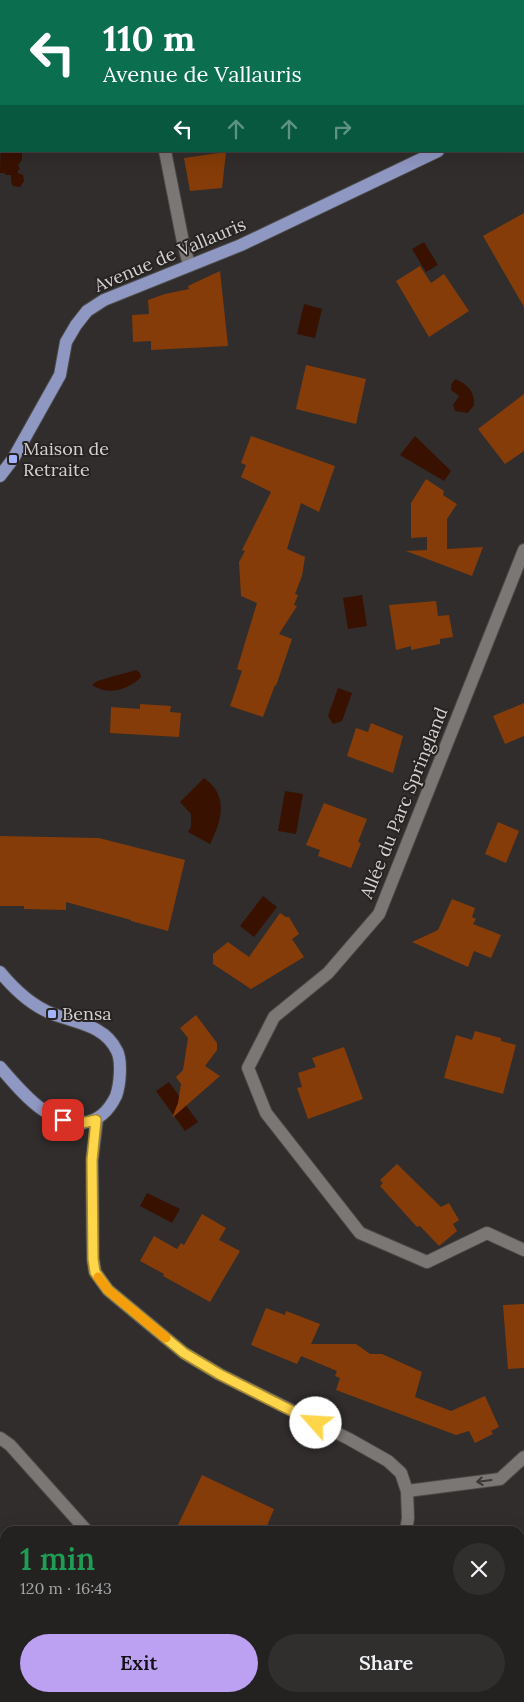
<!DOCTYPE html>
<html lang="en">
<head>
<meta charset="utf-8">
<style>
  :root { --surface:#242221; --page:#302f2e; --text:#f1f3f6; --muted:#a3a4a5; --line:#413f3f; --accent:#bca0f2 }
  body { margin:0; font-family:Lora,serif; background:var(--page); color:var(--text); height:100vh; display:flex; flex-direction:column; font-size:19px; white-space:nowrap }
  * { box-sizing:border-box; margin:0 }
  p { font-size:16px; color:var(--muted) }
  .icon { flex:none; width:28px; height:28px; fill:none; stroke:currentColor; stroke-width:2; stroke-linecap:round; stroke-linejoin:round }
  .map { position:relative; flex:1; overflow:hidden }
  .details { position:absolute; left:0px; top:1526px; width:525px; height:176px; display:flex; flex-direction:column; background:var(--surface); border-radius:15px 15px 0 0; box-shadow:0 5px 20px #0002,0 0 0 1px var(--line) }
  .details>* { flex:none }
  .hud { position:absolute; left:0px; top:0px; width:525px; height:152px; box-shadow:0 5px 20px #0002,0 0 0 1px var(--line); background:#0b6e4f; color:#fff; overflow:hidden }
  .pin { position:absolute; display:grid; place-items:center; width:42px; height:42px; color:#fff; margin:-21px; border-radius:10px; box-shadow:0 2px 8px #0006 }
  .me { position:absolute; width:55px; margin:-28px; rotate:296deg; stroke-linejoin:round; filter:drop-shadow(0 0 4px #0008) }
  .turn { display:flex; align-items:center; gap:18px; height:105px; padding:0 20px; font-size:22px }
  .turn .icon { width:65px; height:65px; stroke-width:2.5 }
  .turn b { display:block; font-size:35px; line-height:42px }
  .lanes { display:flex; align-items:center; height:48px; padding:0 20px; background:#0003; justify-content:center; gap:25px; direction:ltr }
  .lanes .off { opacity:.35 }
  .round { display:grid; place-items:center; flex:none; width:52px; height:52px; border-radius:26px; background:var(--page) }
  .headline { display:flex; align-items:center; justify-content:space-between; height:85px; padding:0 20px }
  h1 { font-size:30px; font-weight:600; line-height:38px; color:#1e9e55 }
  .primary-button { display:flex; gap:10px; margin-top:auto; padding:10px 20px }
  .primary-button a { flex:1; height:58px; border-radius:30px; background:var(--accent); color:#111; font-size:20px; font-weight:600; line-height:58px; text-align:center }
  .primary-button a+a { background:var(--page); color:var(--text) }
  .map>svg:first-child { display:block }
  .water { fill:#381100 }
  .building { fill:#863c08 }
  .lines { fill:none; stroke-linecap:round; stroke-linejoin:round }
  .minor-casing { stroke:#4c4a49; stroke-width:14 }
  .major-casing { stroke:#4c4a49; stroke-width:14 }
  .minor { stroke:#7a7775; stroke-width:12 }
  .major { stroke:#8f97c3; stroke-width:12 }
  .oneway { stroke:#3c3837 }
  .route-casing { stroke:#a68a30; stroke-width:12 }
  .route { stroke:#ffd54a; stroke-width:9 }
  .slow { stroke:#f59e0b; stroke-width:9 }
  .poi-dot { fill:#a3b2fd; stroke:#272322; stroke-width:2 }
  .labels { text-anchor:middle; stroke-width:4; stroke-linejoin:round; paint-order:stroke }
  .street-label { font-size:18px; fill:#d3d1d0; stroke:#272322 }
  .poi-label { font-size:18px; fill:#d3d1d0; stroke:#272322; text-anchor:start }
</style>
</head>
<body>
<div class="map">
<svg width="524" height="1702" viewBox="0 0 524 1702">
  <rect width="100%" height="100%" fill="#302d2c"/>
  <g class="water">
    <polygon points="1,132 1,151 22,151 22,160 18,165 20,170 18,170 18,173 23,175 24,181 20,187 13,186 11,182 11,175 5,175 5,173 0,173"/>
    <polygon points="424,242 438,265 426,272 412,249"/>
    <polygon points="304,304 322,309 315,338 297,334"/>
    <path d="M455 379C467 384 475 391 474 405L468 413 455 411 453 405 459 396 451 390V385Z"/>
    <polygon points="415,436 451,471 444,481 400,455"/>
    <polygon points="362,595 367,626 348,629 343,598"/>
    <path d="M136 670 140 673 141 677C128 690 108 696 92 685L97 681Z"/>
    <polygon points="338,688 352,693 342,721 333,724 328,716"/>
    <path d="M204 778C229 795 222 821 210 844L188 832 191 827V814L180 802Z"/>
    <polygon points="285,791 303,794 296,834 278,831"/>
    <polygon points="263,896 277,907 254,937 240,926"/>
    <polygon points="169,1082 198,1122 185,1131 156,1091"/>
    <polygon points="147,1193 180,1209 172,1223 140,1206"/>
  </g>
  <g class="building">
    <polygon points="226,152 222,188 190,191 184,158"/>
    <polygon points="524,213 524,307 483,236"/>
    <polygon points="420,266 431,283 444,274 469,311 429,337 396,281"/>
    <polygon points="220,271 228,346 151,350 151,341 133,342 132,315 149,314 148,300 165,294 189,289 188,286"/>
    <polygon points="306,365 366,379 356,424 296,409"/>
    <polygon points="524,394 524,451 505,464 478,429"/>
    <polygon points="251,436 335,466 319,512 301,503 287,549 305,557 302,576 295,594 298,595 294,605 297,606 279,634 292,639 276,686 275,685 263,717 230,706 242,671 237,669 257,603 241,596 239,562 245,551 242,550 271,492 241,477 246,465 241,463"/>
    <polygon points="426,479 444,491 443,495 457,504 447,519 447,549 483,547 472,576 406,551 427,550 427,537 411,538 411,503"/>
    <polygon points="436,601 438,616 449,615 453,637 440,639 440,644 411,650 411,646 396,650 389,605"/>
    <polygon points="524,703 524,736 505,744 493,716"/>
    <polygon points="140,704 171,706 170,712 181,713 179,737 110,733 111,707 140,709"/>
    <polygon points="371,723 403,736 393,773 347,756 356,728 368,732"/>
    <polygon points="324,803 367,819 358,842 361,843 351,868 318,856 320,850 306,845"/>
    <polygon points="498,822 519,831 506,863 485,854"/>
    <polygon points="0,836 99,838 185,860 168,931 131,921 131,920 66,902 66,910 24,909 24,906 0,906"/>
    <polygon points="452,899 475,908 472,917 476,919 473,924 501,935 491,958 474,951 468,967 412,942 438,930"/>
    <polygon points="280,913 286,917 289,917 299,934 292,939 304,957 251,989 213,964 213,954 228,942 249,957"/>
    <polygon points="196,1015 217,1043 217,1050 205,1066 220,1076 172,1118 178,1103 181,1084 176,1077 183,1070 188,1038 180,1028"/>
    <polygon points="475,1031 501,1038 501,1041 516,1045 503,1094 444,1078 456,1035 472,1040"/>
    <polygon points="344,1047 363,1099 308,1119 297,1088 302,1087 298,1073 316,1067 312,1058"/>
    <polygon points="397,1164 441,1207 449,1203 459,1220 453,1224 457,1231 439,1246 420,1226 417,1227 380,1186 383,1183 380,1180"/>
    <polygon points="202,1214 226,1228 219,1240 240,1251 210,1302 163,1276 164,1274 140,1261 154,1236 177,1249 181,1243 184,1245"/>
    <polygon points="524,1304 524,1368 508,1369 503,1305"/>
    <polygon points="266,1308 285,1315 286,1311 320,1324 311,1344 356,1344 370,1354 382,1354 422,1372 415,1397 451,1411 485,1396 499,1427 491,1431 493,1434 475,1443 469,1431 456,1435 336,1390 340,1378 335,1376 337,1371 301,1356 297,1364 251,1345"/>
    <polygon points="202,1475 274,1509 265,1531 175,1531"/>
  </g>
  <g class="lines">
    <g class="minor-casing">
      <g id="minor">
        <polyline points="129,0 129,1"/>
        <polyline points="524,93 524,92"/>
        <polyline points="165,151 183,242 189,265"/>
        <polyline points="524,550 379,914 328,973 274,1017 248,1068 266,1113 360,1233 427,1262 487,1233 524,1250"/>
        <polyline points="97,1120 92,1160 93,1259 95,1272 108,1290 184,1353 219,1374 349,1439 388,1461 401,1473 407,1491 408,1518 406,1531"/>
        <polyline points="0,1438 10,1445 87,1531"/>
        <polyline points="407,1491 500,1479 524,1457"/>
        <polyline points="329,1702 333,1698"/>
      </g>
    </g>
    <g class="major-casing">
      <g id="major">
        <polyline points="0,476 13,459 60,375 66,342 76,325 87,311 104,300 241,245 438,151"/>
        <path d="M0 972C14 989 32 1006 53 1014 76 1023 105 1025 117 1051 122 1061 120 1085 116 1096 100 1129 72 1129 43 1110 27 1099 13 1082 0 1067"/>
      </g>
    </g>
    <use href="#minor" class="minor"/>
    <use href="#major" class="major"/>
  </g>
  <defs><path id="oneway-shaft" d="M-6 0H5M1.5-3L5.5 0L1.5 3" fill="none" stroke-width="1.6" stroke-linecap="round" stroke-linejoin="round" transform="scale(1.25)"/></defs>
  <use class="oneway" href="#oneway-shaft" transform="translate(484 1481) rotate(173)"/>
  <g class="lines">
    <g class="route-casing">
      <polyline id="route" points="63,1120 82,1123 96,1120 92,1160 93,1259 95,1272 108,1290 184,1353 219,1374 316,1423"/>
    </g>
    <use href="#route" class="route"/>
    <polyline class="slow" points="98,1277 108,1290 166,1338"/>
  </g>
  <g class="poi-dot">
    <rect x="8" y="454" width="10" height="10" rx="2.5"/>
    <rect x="47" y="1009" width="10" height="10" rx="2.5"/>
  </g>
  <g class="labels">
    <g class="street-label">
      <text transform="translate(170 255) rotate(-23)" y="6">Avenue de Vallauris</text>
      <text transform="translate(404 803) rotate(-68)" y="6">Allée du Parc Springland</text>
    </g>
    <g class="poi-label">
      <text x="23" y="455">Maison de<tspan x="23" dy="21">Retraite</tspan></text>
      <text x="62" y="1020">Bensa</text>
    </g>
  </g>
</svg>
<div class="pin" style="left:63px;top:1120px;background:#d93025"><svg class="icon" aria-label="arrive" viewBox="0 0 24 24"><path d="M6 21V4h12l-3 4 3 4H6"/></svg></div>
<svg class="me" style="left:316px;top:1423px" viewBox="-20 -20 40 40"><circle r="19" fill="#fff"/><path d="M0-13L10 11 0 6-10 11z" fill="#ffd54a"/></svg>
<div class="hud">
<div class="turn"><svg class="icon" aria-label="left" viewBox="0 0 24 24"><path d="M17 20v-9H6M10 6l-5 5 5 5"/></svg><div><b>110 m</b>Avenue de Vallauris</div></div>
<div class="lanes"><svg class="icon" aria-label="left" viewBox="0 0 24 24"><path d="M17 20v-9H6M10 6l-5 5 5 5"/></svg><svg class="icon off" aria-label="ahead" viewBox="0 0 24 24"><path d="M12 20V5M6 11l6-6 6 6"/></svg><svg class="icon off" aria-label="ahead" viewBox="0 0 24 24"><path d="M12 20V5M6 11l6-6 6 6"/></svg><svg class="icon off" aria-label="right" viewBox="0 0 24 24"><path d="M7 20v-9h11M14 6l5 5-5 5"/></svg></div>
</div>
<section class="details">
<div class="headline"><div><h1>1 min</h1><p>120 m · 16:43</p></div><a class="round"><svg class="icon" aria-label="close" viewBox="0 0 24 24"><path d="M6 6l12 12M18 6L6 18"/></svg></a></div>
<div class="primary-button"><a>Exit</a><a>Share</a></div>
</section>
</div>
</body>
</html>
